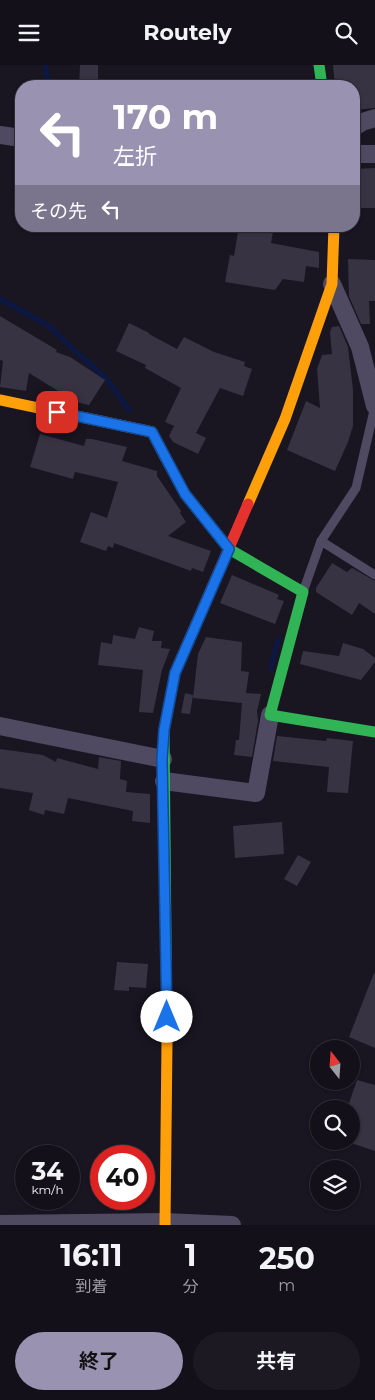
<!DOCTYPE html>
<html lang="ja">
<head>
<meta charset="utf-8">
<style>
  :root { --surface:#131019; --page:#1c1922; --text:#f1f3f6; --muted:#9d9da2; --line:#323038; --accent:#9a92b1 }
  body { margin:0; font-family:Montserrat,"Noto Sans JP",sans-serif; background:var(--page); color:var(--text); height:100vh; display:flex; flex-direction:column; font-size:19px; white-space:nowrap }
  * { box-sizing:border-box; margin:0 }
  p { font-size:16px; color:var(--muted) }
  .icon { flex:none; width:28px; height:28px; fill:none; stroke:currentColor; stroke-width:2; stroke-linecap:round; stroke-linejoin:round }
  .map { position:relative; height:1160px; overflow:hidden }
  .panel { display:flex; flex-direction:column; background:var(--surface); flex:1 }
  .panel>* { flex:none }
  .guide { position:absolute; left:15px; top:15px; width:345px; height:152px; border-radius:20px; box-shadow:0 1px 4px #0004,0 0 0 1px var(--line); background:#9a92b1; color:#fff; overflow:hidden }
  .needle { width:32px; rotate:343deg }
  .controls { position:absolute; left:310px; top:975px; display:grid; gap:10px }
  .controls a { display:grid; place-items:center; width:50px; height:50px; border-radius:50%; background:var(--surface); box-shadow:0 1px 4px #0004,0 0 0 1px var(--line); font-size:25px }
  .speed { position:absolute; left:15px; top:1080px; display:flex; gap:10px; font-size:25px; font-weight:700; text-align:center }
  .speed>* { display:grid; place-content:center; width:65px; height:65px; border-radius:50%; background:var(--surface); box-shadow:0 1px 4px #0004,0 0 0 1px var(--line); line-height:1 }
  .speed small { font-size:12px; font-weight:400 }
  .speed .limit { border:8px solid #d22; background:#fff; color:#111 }
  .pin { position:absolute; display:grid; place-items:center; width:42px; height:42px; color:#fff; margin:-21px; border-radius:10px; box-shadow:0 2px 8px #0006 }
  .me { position:absolute; width:55px; margin:-28px; rotate:0deg; stroke-linejoin:round; filter:drop-shadow(0 0 4px #0008) }
  .turn { display:flex; align-items:center; gap:18px; height:105px; padding:0 15px; font-size:22px }
  .turn .icon { width:65px; height:65px; stroke-width:2.5 }
  .turn b { display:block; font-size:35px; line-height:42px }
  .then { display:flex; align-items:center; height:48px; padding:0 15px; background:#0003; gap:10px; font-size:19px }
  .eta { display:flex; justify-content:space-evenly; align-items:center; height:85px; text-align:center }
  .eta b { font-size:30px; font-weight:700; line-height:35px }
  .primary-button { display:flex; gap:10px; margin-top:auto; padding:10px 15px }
  .primary-button a { flex:1; height:58px; border-radius:30px; background:var(--accent); color:#111; font-size:20px; font-weight:700; line-height:58px; text-align:center }
  .primary-button a+a { background:var(--page); color:var(--text) }
  header { display:flex; justify-content:space-between; align-items:center; height:65px; padding:0 15px; background:var(--surface); font-size:22px; font-weight:700 }
  .map>svg:first-child { display:block }
  .lines { fill:none; stroke-linecap:round; stroke-linejoin:round }
  .stream { stroke:#0c1841; stroke-width:5.5 }
  .building { fill:#383343 }
  .lane { stroke:#4f4a62; stroke-width:9 }
  .street { stroke:#4f4a62; stroke-width:18 }
  .fast { stroke:#30b455; stroke-width:11 }
  .slow { stroke:#ff9f0a; stroke-width:11 }
  .jam { stroke:#e5322d; stroke-width:11 }
  .route-casing { stroke:#114b97; stroke-width:12 }
  .route { stroke:#1a73e8; stroke-width:9 }
</style>
</head>
<body>
<header><svg class="icon" aria-label="menu" viewBox="0 0 24 24"><path d="M4 6h16M4 12h16M4 18h16"/></svg>Routely<svg class="icon" aria-label="search" viewBox="0 0 24 24"><circle cx="10" cy="10" r="6"/><path d="M15 15l6 6"/></svg></header>
<div class="map">
<svg width="375" height="1160" viewBox="0 0 375 1160">
  <rect width="100%" height="100%" fill="#191521"/>
  <g class="lines">
    <g class="stream">
      <polyline points="45,0 49,21"/>
      <polyline points="0,234 49,261 75,286 105,312 129,345"/>
      <polyline points="271,603 278,575"/>
    </g>
  </g>
  <g class="building">
    <polygon points="80,0 98,0 98,21 79,21"/>
    <polygon points="333,0 375,0 375,43 354,45 354,21 335,21"/>
    <polygon points="375,103 375,143 354,143 354,104"/>
    <polygon points="239,161 274,161 271,178 319,187 319,203 306,201 304,217 283,214 275,225 225,217 230,190 234,191"/>
    <polygon points="348,194 375,195 375,236 369,236 370,259 361,259 349,231"/>
    <polygon points="0,251 57,285 56,287 70,292 105,315 89,340 76,337 29,308 26,326 0,322 3,296 0,295"/>
    <polygon points="129,258 149,268 149,269 177,284 184,272 214,287 245,297 244,301 252,304 243,331 220,323 196,368 206,373 198,389 173,377 169,371 174,361 165,357 181,323 145,303 146,300 116,286"/>
    <polygon points="339,261 348,282 353,325 353,361 348,377 335,406 287,385 306,336 320,343 317,304 322,290 332,289 330,267 332,262"/>
    <polygon points="40,369 84,381 86,374 92,374 127,382 122,396 157,406 157,411 181,446 180,448 186,457 168,471 211,486 203,507 192,503 191,506 114,478 113,483 108,481 106,486 80,477 91,447 107,453 118,417 75,407 73,414 30,402"/>
    <polygon points="332,498 347,507 352,503 375,516 375,549 359,538 352,550 316,527 316,523"/>
    <polygon points="232,510 279,530 277,534 284,536 275,559 220,538"/>
    <polygon points="139,562 154,566 152,576 162,576 161,583 170,584 162,605 153,648 139,647 143,605 98,600 101,577 112,579 113,570 135,574"/>
    <polygon points="206,572 242,577 241,606 249,607 246,628 261,629 257,646 258,656 252,692 234,690 236,675 239,675 242,638 193,633 198,589"/>
    <polygon points="343,578 363,584 375,593 375,597 361,615 300,599 303,586 339,591"/>
    <polygon points="185,628 193,630 190,649 181,648"/>
    <polygon points="277,671 326,676 327,673 353,676 348,728 327,727 329,702 273,696"/>
    <polygon points="0,684 43,690 56,697 57,693 98,704 99,692 121,696 120,714 127,716 126,727 150,729 150,758 132,756 133,746 68,733 64,749 45,745 44,750 29,745 33,728 0,723"/>
    <polygon points="282,757 284,789 235,793 233,761"/>
    <polygon points="298,790 311,797 297,821 284,814"/>
    <polygon points="117,897 148,899 146,923 129,922 129,926 114,925"/>
    <polygon points="374,908 375,909 375,983 349,972"/>
    <polygon points="357,1015 375,1020 375,1086 351,1078 351,1044 347,1044"/>
  </g>
  <g class="lines">
    <g class="lane">
      <polyline points="321,476 356,423 375,341"/>
      <polyline points="303,527 321,476 375,510"/>
    </g>
    <g class="street">
      <polyline points="354,62 362,57 375,53"/>
      <polyline points="0,70 21,73"/>
      <polyline points="354,89 375,89"/>
      <polyline points="332,219 360,282 375,341"/>
      <polyline points="0,661 163,694"/>
      <polyline points="164,716 256,728 270,650"/>
      <polyline points="0,1159 165,1157 232,1160"/>
    </g>
    <g class="fast">
      <polyline points="319,0 322,21"/>
      <polyline points="165,392 185,429 229,484 303,527 270,650 375,667"/>
      <polyline points="164,666 167,977"/>
    </g>
    <g class="slow">
      <polyline points="0,335 152,367 165,392"/>
      <polyline points="248,439 285,354 332,219 334,161"/>
      <polyline points="165,1160 167,977"/>
    </g>
    <polyline class="jam" points="164,666 175,608 248,439"/>
  </g>
  <g class="lines">
    <g class="route-casing">
      <polyline id="route" points="57,347 152,367 185,429 229,484 175,608 164,665 162,694 167,952"/>
    </g>
    <use href="#route" class="route"/>
  </g>
</svg>
<div class="controls">
<a><svg class="needle" viewBox="-14 -14 28 28"><path d="M0-13l5 13h-10z" fill="#e53935"/><path d="M0 13l5-13h-10z" fill="#9d9da2"/></svg></a>
<a><svg class="icon" aria-label="search" viewBox="0 0 24 24"><circle cx="10" cy="10" r="6"/><path d="M15 15l6 6"/></svg></a>
<a><svg class="icon" aria-label="layers" viewBox="0 0 24 24"><path d="M12 4l9 5-9 5-9-5zM3 14l9 5 9-5"/></svg></a>
</div>
<div class="speed"><div>34<small>km/h</small></div><div class="limit">40</div></div>
<div class="pin" style="left:57px;top:347px;background:#d93025"><svg class="icon" aria-label="arrive" viewBox="0 0 24 24"><path d="M6 21V4h12l-3 4 3 4H6"/></svg></div>
<svg class="me" style="left:167px;top:952px" viewBox="-20 -20 40 40"><circle r="19" fill="#fff"/><path d="M0-13L10 11 0 6-10 11z" fill="#1a73e8"/></svg>
<div class="guide">
<div class="turn"><svg class="icon" aria-label="left" viewBox="0 0 24 24"><path d="M17 20v-9H6M10 6l-5 5 5 5"/></svg><div><b>170 m</b>左折</div></div>
<div class="then">その先<svg class="icon" aria-label="left" viewBox="0 0 24 24"><path d="M17 20v-9H6M10 6l-5 5 5 5"/></svg></div>
</div>
</div>
<section class="panel">
<div class="eta">
<div><b>16:11</b><p>到着</p></div>
<div><b>1</b><p>分</p></div>
<div><b>250</b><p>m</p></div>
</div>
<div class="primary-button"><a>終了</a><a>共有</a></div>
</section>
</body>
</html>
